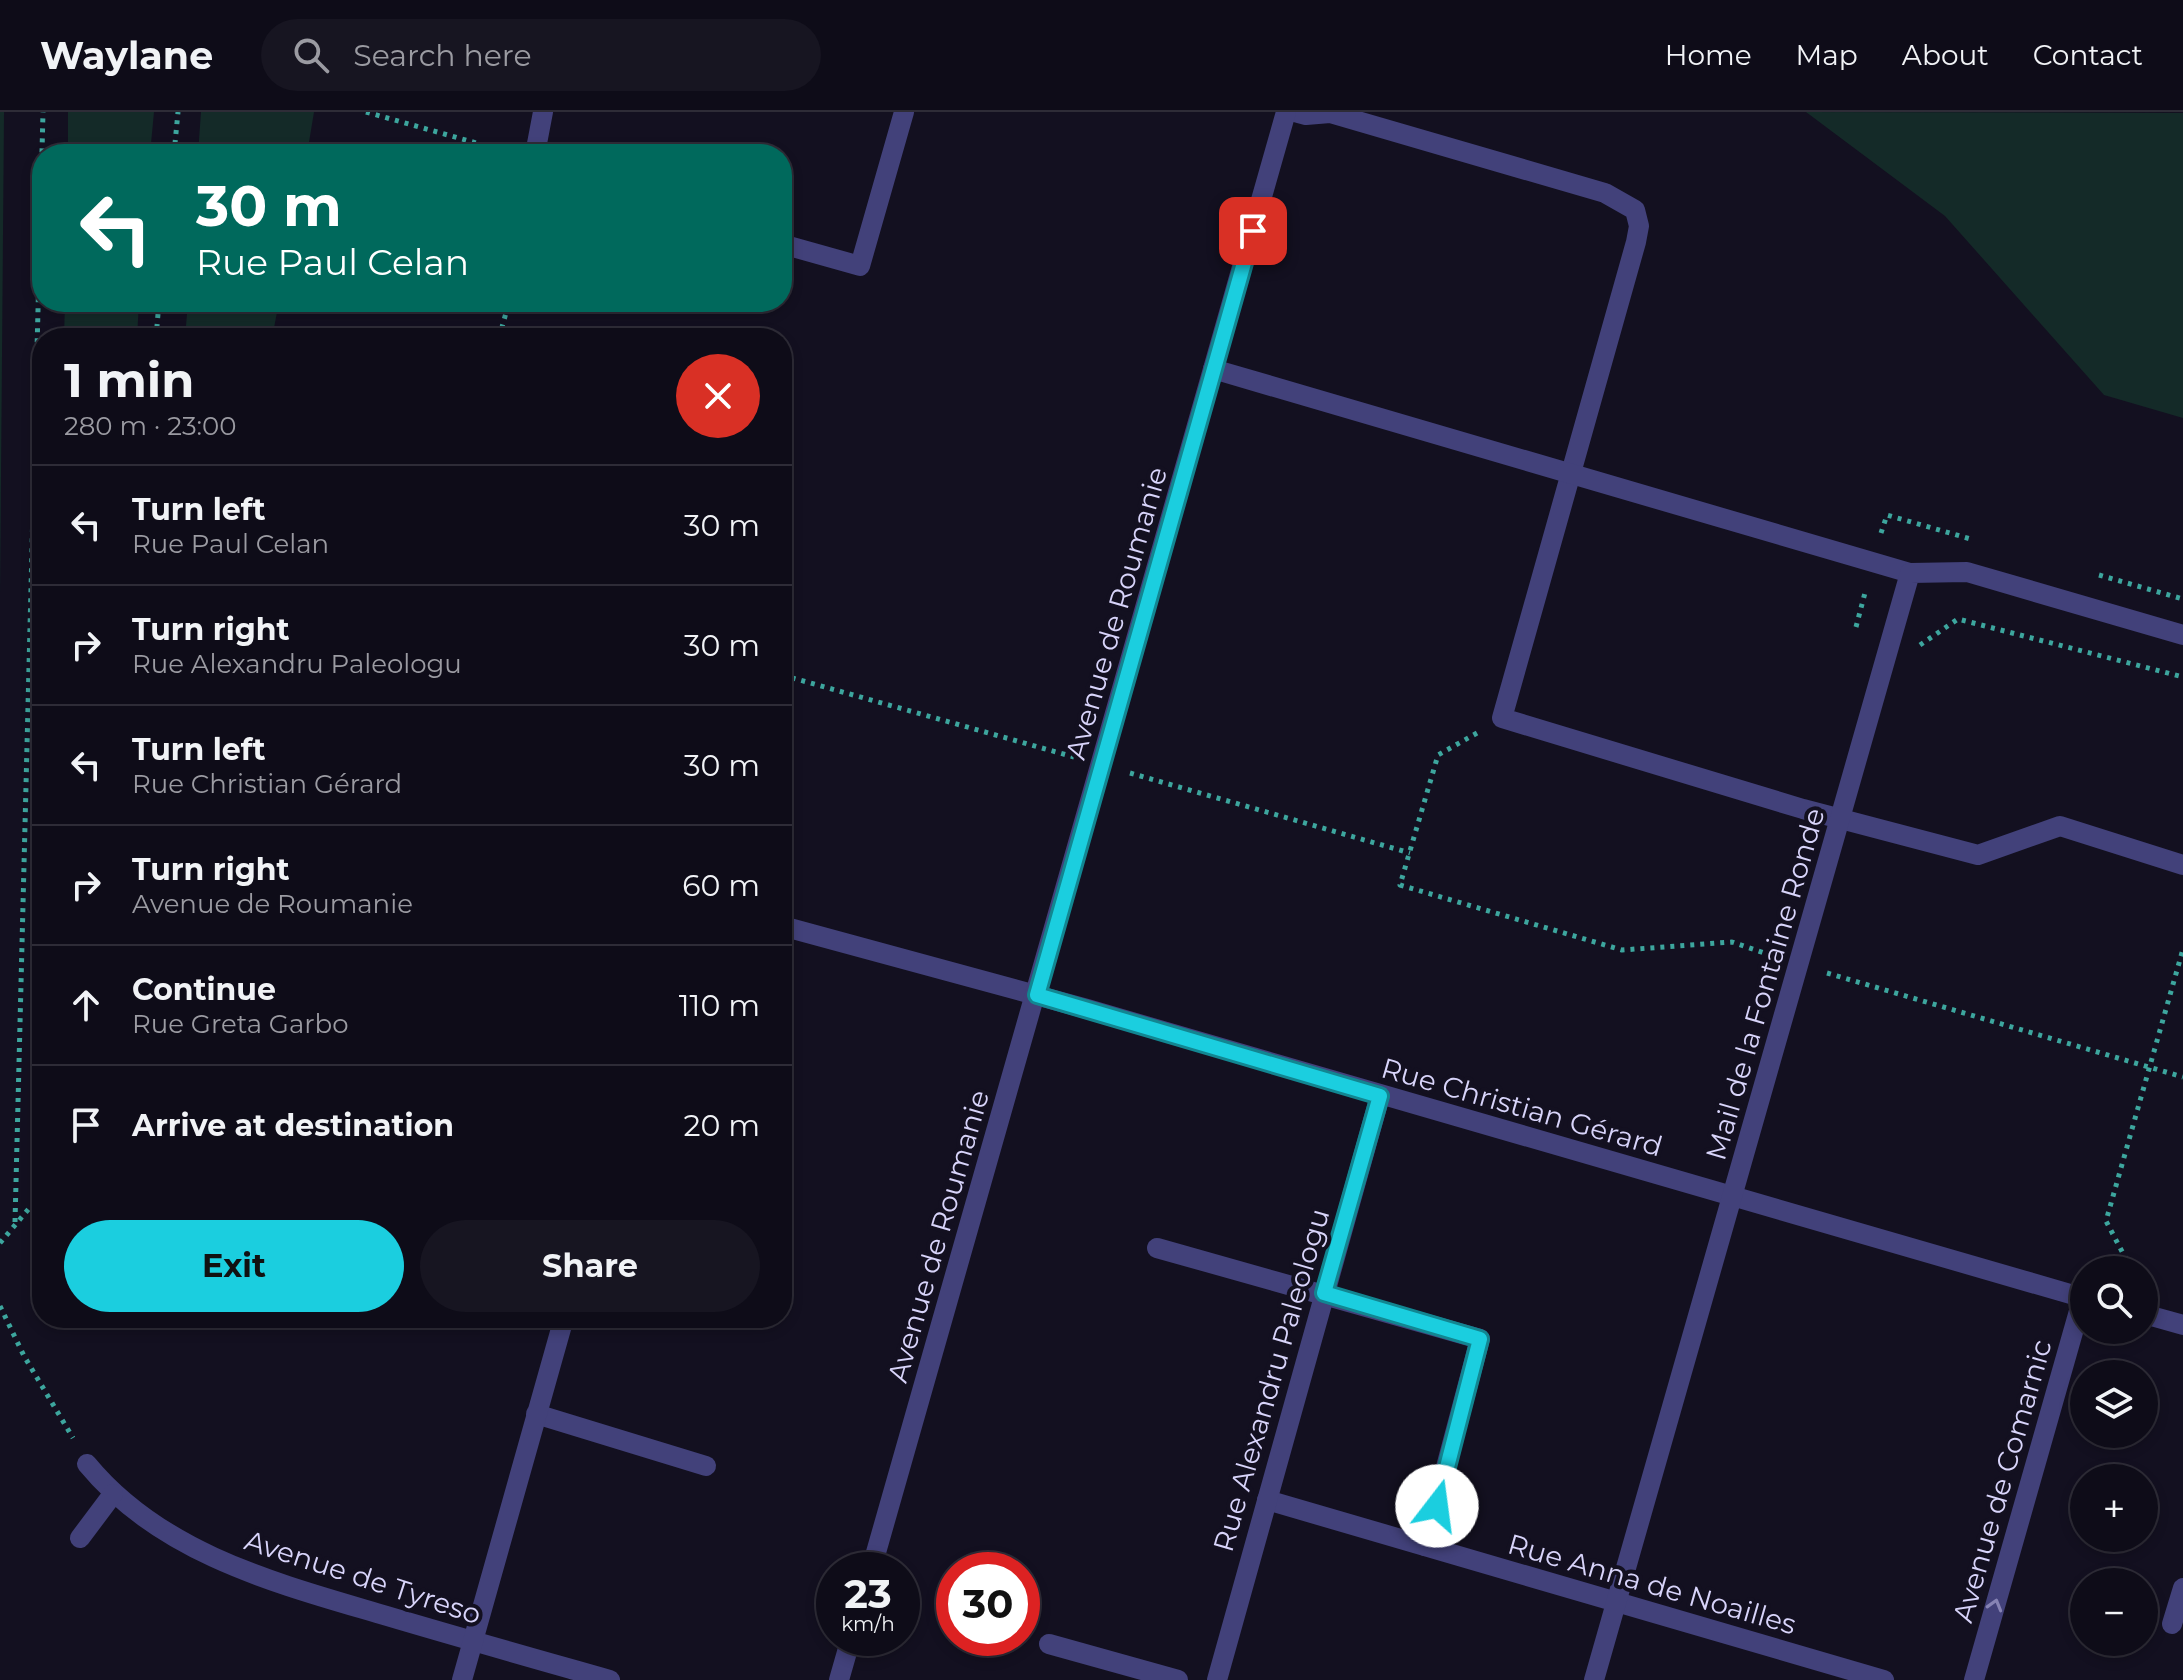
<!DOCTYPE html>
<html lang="en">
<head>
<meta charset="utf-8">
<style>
  :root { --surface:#0e0c18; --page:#171521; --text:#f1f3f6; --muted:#9b9ba2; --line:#2e2c37; --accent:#1bcedf }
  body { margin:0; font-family:Montserrat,sans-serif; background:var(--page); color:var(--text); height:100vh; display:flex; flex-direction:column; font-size:30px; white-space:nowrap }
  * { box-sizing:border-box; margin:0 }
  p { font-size:26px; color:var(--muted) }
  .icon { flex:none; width:44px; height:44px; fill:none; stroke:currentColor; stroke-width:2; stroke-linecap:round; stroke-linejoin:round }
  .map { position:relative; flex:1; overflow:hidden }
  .sheet { position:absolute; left:32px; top:216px; width:760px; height:1000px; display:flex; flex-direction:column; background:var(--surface); border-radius:32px; box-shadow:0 4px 12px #0003,0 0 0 2px var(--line) }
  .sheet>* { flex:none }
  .top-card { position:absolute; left:32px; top:32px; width:760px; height:168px; border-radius:32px; box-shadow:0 4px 12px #0003,0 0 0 2px var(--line); background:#00695c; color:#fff; overflow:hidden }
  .fabs { position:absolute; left:2070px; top:1144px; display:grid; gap:16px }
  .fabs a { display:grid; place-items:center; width:88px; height:88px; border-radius:50%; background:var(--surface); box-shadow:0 4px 12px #0003,0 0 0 2px var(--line); font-size:40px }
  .speed { position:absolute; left:816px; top:1440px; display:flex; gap:16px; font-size:40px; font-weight:700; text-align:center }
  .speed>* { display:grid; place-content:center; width:104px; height:104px; border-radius:50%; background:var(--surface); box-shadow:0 4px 12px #0003,0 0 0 2px var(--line); line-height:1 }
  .speed small { font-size:20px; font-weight:400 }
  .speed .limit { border:12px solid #d22; background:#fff; color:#111 }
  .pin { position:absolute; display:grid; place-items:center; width:68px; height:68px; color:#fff; margin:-34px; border-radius:16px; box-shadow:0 4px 12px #0006 }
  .me { position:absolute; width:88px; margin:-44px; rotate:15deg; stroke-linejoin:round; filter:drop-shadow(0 0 6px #0008) }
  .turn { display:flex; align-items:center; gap:28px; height:168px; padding:0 32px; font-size:36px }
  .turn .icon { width:104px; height:104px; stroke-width:2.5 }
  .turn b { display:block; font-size:56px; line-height:68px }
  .round { display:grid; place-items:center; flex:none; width:84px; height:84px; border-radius:42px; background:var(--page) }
  .summary { display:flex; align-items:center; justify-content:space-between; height:136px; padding:0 32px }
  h1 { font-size:48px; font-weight:700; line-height:60px }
  .primary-button { display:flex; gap:16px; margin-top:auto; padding:16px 32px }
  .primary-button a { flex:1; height:92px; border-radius:48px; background:var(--accent); color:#111; font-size:32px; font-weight:700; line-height:92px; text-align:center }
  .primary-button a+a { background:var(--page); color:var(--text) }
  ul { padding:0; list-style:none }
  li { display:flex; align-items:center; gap:24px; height:120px; padding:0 32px; border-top:2px solid var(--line) }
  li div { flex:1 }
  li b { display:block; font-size:30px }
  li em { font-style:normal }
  header { display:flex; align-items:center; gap:48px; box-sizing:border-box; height:112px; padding:0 40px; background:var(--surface); border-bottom:2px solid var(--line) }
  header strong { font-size:38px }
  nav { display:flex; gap:44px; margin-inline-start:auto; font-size:28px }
  .search { width:560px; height:72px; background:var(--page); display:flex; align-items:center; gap:20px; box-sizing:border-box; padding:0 28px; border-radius:44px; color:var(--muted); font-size:30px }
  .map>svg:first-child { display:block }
  .green { fill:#142a28 }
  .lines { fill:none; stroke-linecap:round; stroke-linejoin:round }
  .path { stroke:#3da69e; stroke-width:5; stroke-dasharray:4 6; stroke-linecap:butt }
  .minor { stroke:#42417a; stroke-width:20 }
  .oneway { stroke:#8683b4 }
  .route-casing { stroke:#128691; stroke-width:20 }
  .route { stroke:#1bcedf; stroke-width:14 }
  .labels { text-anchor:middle; stroke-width:8; stroke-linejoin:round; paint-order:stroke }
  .street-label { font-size:28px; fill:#d8d4fa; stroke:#131020 }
</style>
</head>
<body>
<header>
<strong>Waylane</strong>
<div class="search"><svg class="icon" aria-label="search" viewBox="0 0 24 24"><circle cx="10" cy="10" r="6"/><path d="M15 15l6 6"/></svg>Search here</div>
<nav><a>Home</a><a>Map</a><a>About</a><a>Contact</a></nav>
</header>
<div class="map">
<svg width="2183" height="1568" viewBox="0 0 2183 1568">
  <rect width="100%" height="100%" fill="#131020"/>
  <g class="green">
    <polygon points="0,0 4,0 0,484"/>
    <polygon points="68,0 154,0 150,42 68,42"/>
    <polygon points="201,0 314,0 307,42 198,42"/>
    <polygon points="1806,0 2183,1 2183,306 2104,283 1945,104"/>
    <polygon points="65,190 139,190 137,226 64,226"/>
    <polygon points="188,190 279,190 272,226 185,226"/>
  </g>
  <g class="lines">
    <g class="path">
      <polyline points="366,0 487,34 505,36"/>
      <polyline points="174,42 178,0"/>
      <polyline points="156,226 159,190"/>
      <polyline points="499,226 509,190"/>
      <polyline points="1881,421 1887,403 1974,428"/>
      <polyline points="2099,463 2183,487"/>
      <polyline points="1856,515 1866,477"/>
      <polyline points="1920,533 1958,507 2183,565"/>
      <polyline points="782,563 1074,645"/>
      <polyline points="1477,621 1438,643 1400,773 1622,838 1732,830 1770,843"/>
      <polyline points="1130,661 1410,741"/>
      <polyline points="1827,861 2183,965"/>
      <polyline points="15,1110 43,0"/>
      <polyline points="0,1131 42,1081"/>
      <polyline points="2124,1158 2127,1149 2106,1109 2183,837"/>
      <polyline points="0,1194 24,1244 73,1326"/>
    </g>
    <g class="minor">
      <polyline points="1295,0 1306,3 1330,1 1605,81 1635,98 1639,114 1636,130 1502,606 1803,697 1978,743 2060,714 2183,753"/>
      <polyline points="535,42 543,0"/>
      <polyline points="782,132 860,154 904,0"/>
      <polyline points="1213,257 1286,0"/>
      <polyline points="782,814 1087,897 2084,1186"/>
      <polyline points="1157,1136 1480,1227 1425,1434"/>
      <polyline points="2144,1202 2183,1213"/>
      <polyline points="536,1302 706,1354"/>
      <path d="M87 1352C162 1443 279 1472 387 1504 461 1526 536 1547 610 1568"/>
      <polyline points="1267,1388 1884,1568"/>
      <polyline points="80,1426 113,1382"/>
      <polyline points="871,1458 1213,257 1910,461"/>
      <polyline points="2172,1512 2183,1476"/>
      <polyline points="1049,1532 1178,1568"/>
      <polyline points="462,1568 564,1206"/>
      <polyline points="839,1568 851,1526"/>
      <polyline points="1217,1568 1380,984"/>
      <polyline points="1594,1568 1910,461 1967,460 2183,523"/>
      <polyline points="1974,1568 2083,1185"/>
    </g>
  </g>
  <defs><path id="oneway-chevron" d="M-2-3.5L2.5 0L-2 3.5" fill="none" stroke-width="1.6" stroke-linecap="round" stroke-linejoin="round" transform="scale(2)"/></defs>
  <use class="oneway" href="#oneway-chevron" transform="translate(1995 1493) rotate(-74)"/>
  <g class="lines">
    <g class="route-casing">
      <polyline id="route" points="1253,119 1037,883 1380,984 1324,1181 1480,1227 1437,1394"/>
    </g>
    <use href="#route" class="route"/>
  </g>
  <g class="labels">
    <g class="street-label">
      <text transform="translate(1116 501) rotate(-74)" y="10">Avenue de Roumanie</text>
      <text transform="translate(1765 872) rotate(-74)" y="10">Mail de la Fontaine Ronde</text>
      <text transform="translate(1522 995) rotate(16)" y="10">Rue Christian Gérard</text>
      <text transform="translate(938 1124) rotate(-74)" y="10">Avenue de Roumanie</text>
      <text transform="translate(1271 1268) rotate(-74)" y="10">Rue Alexandru Paleologu</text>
      <text transform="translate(2002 1369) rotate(-74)" y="10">Avenue de Comarnic</text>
      <text transform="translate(363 1465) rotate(18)" y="10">Avenue de Tyreso</text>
      <text transform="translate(1652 1472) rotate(16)" y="10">Rue Anna de Noailles</text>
    </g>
  </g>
</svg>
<div class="fabs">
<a><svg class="icon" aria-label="search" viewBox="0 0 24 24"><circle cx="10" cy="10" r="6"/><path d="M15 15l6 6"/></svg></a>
<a><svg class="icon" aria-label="layers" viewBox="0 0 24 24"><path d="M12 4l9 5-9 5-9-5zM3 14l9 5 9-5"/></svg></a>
<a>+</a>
<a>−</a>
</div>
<div class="speed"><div>23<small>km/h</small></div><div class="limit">30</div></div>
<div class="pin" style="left:1253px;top:119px;background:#d93025"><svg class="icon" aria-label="arrive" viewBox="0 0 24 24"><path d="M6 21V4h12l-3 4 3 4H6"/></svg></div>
<svg class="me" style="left:1437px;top:1394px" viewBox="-20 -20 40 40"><circle r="19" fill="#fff"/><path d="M0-13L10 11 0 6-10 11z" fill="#1bcedf"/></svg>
<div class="top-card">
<div class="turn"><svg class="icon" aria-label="left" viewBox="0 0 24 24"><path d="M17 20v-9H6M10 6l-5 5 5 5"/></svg><div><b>30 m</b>Rue Paul Celan</div></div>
</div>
<section class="sheet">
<div class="summary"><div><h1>1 min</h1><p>280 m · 23:00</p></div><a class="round" style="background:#d93025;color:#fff"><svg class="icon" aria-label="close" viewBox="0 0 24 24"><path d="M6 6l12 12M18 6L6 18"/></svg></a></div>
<ul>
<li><svg class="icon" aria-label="left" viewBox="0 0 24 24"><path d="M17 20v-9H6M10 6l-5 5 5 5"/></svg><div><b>Turn left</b><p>Rue Paul Celan</p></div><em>30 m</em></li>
<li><svg class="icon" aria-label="right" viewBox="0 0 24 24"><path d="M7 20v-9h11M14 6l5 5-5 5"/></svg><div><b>Turn right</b><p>Rue Alexandru Paleologu</p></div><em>30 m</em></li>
<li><svg class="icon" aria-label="left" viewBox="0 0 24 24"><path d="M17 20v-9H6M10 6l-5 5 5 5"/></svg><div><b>Turn left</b><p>Rue Christian Gérard</p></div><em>30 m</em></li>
<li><svg class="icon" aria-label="right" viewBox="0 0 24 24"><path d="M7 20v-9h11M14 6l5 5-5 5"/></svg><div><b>Turn right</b><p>Avenue de Roumanie</p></div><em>60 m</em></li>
<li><svg class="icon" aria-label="ahead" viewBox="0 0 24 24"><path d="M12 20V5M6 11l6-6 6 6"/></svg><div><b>Continue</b><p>Rue Greta Garbo</p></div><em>110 m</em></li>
<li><svg class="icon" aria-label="arrive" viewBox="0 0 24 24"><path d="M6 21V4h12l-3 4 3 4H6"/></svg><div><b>Arrive at destination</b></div><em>20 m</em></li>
</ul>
<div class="primary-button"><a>Exit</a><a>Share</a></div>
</section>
</div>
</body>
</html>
